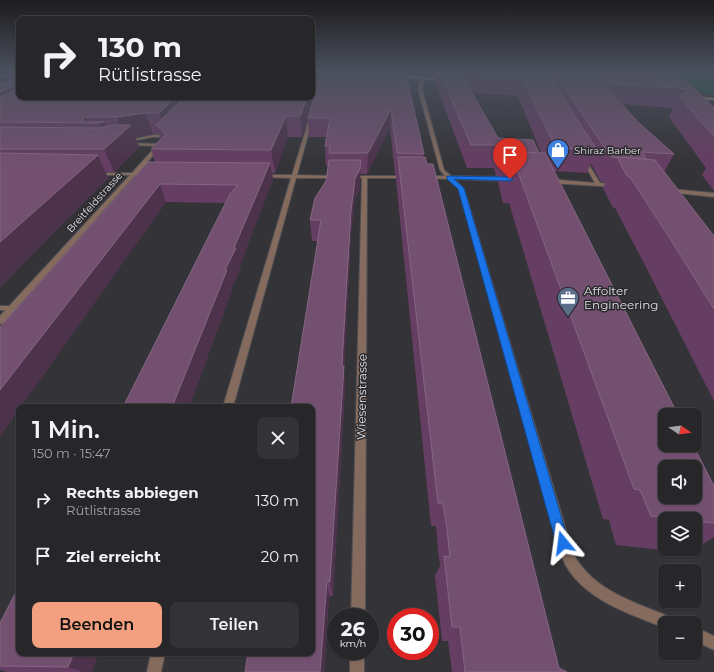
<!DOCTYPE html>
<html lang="de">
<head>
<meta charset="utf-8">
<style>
  :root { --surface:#272629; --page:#333235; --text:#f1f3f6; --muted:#a4a5a8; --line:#434346; --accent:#f2a07f }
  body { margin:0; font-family:Montserrat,sans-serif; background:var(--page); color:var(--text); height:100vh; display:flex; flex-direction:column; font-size:15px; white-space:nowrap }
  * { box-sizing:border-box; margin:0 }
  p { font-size:13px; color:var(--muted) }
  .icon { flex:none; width:22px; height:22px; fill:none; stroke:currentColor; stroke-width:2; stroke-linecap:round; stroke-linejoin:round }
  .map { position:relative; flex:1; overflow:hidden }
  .drawer { position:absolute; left:16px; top:404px; width:299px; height:252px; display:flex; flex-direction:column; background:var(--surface); border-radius:8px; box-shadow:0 1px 3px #0004,0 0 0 1px var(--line) }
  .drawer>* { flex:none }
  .top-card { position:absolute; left:16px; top:16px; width:299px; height:84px; border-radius:8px; box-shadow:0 1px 3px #0004,0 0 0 1px var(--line); background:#272629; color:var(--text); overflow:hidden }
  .needle { width:26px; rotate:103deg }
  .fabs { position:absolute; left:658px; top:408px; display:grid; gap:8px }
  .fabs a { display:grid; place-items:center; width:44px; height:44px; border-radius:8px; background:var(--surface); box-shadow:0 1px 3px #0004,0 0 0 1px var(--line); font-size:20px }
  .speed { position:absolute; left:327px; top:608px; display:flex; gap:8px; font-size:20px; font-weight:700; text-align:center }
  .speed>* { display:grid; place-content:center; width:52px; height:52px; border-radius:50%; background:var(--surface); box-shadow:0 1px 3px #0004,0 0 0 1px var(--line); line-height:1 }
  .speed small { font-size:10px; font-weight:400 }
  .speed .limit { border:6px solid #d22; background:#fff; color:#111 }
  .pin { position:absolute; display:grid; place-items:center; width:34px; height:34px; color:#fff; margin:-41px -17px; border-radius:50% 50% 50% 0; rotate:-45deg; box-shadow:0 0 4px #0007 }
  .pin .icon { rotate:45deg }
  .me { position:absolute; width:44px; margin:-22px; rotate:344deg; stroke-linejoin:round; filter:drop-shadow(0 0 3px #0008) }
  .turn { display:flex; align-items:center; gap:14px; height:84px; padding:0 16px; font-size:18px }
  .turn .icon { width:52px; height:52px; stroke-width:2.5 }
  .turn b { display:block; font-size:28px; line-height:34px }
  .round { display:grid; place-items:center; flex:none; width:42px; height:42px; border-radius:8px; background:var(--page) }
  .headline { display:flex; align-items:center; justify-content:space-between; height:68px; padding:0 16px }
  h1 { font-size:24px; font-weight:600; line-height:30px }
  .action { display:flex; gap:8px; margin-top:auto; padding:8px 16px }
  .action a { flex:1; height:46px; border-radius:8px; background:var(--accent); color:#111; font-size:16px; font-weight:600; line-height:46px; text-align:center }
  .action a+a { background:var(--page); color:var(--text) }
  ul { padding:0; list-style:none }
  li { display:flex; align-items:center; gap:12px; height:56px; padding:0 16px }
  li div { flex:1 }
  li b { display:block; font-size:15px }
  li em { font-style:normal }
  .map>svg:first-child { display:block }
  .green { fill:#165337 }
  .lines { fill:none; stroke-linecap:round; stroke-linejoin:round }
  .lane-casing { stroke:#504f53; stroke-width:2 }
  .street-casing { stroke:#504f53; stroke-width:2 }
  .secondary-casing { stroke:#504f53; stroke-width:2 }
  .lane { fill:#846b5d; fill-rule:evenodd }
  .street { fill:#846b5d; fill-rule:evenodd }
  .secondary { fill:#b18a73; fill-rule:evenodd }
  .wall { fill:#663e63; fill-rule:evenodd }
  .shaded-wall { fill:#4d324b; fill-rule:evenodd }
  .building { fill:#735070; stroke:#856682; fill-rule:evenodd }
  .route { fill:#1a73e8; stroke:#114b97 }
  .labels { text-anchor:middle; stroke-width:3; stroke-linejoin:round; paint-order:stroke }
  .far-poi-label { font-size:10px; fill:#e1e0e3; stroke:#2a292d; text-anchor:start }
  .far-street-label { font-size:10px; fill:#e1e0e3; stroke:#2a292d }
  .poi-label { font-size:12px; fill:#e1e0e3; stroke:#2a292d; text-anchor:start }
  .street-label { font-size:12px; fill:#e1e0e3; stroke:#2a292d }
</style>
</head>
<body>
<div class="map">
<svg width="714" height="672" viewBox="0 0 714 672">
  <rect width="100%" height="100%" fill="#343337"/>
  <polygon class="green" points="666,70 714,70 714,95 699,92"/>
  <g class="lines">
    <g class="lane-casing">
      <g id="lane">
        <polygon points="153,135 168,135 170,136 168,137 153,137 127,142 125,141"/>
        <polygon points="127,143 160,144 162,145 160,146 129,145 127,145"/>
        <polygon points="0,306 11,306 15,308 11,310 0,310"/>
      </g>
    </g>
    <g class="street-casing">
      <g id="street">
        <path d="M421 77 424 78 422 89 444 170 451 176 509 177 512 179 509 181 454 179 464 189 573 553C592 591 637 603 673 618L675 623H665V628C630 614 587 601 566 566 562 559 560 551 557 543L459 189 448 179 425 178 423 177 425 176H445L440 170 418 89Z"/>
        <polygon points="310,116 313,117 297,175 337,176 339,177 337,178 296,178 233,407 223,407 291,178 263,177 261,176 263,175 292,175"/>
        <polygon points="158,144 162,145 138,173 147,173 149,174 149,175 135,175 3,323 0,324 0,316 130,175 95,175 95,173 132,173"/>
        <polygon points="584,159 586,160 600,183 615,184 617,185 617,187 549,183 546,181 549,179 595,183 582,160"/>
        <polygon points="349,176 407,176 409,177 407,178 367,178 365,617 351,617 362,178 351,178 349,177"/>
        <polygon points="670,189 714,193 714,197 668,192 668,190"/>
        <polygon points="695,627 714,636 714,650 695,641"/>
        <rect x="350" y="651" width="14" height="21"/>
        <polygon points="151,653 165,653 161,672 147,672"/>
      </g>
    </g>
    <g class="secondary-casing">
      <g id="secondary">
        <polygon points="397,75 445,79 447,80 445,81 396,77"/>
        <polygon points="694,97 714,98 714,100 693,99"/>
      </g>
    </g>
    <use href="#lane" class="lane"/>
    <use href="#street" class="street"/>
    <use href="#secondary" class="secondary"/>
  </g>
  <g class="wall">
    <polygon points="0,70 19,70 19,97 312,70 321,70 321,74 405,70 424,154 423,157 559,668 567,672 452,672 448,641 442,641 435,576 440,566 438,550 436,526 431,526 396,180 396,174 395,174 390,127 367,174 360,174 360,188 355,199 351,232 344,369 345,389 333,596 329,596 324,672 245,672 312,653 317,241 312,241 310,220 326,181 328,166 326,166 325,146 326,137 309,137 308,119 302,137 288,137 275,173 272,173 273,179 240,265 241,267 232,287 232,290 189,407 226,203 166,202 19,407 19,409 0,436 155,162 151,149 161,140 159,134 153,134 135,137 139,147 114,172 106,172 108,178 0,287"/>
    <path d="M430 70H677L681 74 679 79 714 108V191L702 175 706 168 669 117 673 108 622 104 639 123 674 154 664 172 714 236V401L648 271 615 208H613L603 188 606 182H601L591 164 587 173 554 171 714 486V537L689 553 616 545 609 520 603 519 509 203H503L498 182 499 176H496L494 168H467L435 82V77H433ZM472 93 518 96 541 153H539L498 138ZM665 519H695V549H665Z"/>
    <polygon points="0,623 92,672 6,672 0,670"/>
  </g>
  <g class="shaded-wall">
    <path d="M0 70H13L19 81V97L0 117ZM9 76 12 79 14 85Z"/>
    <polygon points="316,70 321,70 321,74 302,137 300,116 307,97 312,97 312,82"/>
    <polygon points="176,97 199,97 166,134 159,113"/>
    <polygon points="391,109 390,127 367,174 368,153"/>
    <polygon points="146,113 153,134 135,137 139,147 114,172 104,149 108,144 99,123 104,122 112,142 123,133 117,117"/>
    <polygon points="286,116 288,137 275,173 271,150"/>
    <polygon points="86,117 88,123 84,123 82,119"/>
    <polygon points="98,155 108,178 0,287 0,242"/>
    <polygon points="361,160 360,188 355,199 351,232 344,369 345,389 333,596 330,582 351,211 355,179"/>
    <polygon points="270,163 273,179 240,265 241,267 232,287 232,290 189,407 172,407 225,270"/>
    <polygon points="160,184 166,202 21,407 19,407 19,409 0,436 0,390"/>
    <polygon points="327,581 329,596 324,672 320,672"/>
    <polygon points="74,653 99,653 92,672 83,672 68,667"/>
  </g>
  <g class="building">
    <polygon points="10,70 19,70 19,83 0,92 0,83 11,81 12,79 9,76 0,78 0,72"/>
    <polygon points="312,70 316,70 312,82"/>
    <polygon points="323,70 405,70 424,154 397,153 391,109 368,153 329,153 330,146 325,146 330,118 308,118"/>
    <polygon points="439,70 514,70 548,72 553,83 597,150 556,148 522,78 461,74 498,138 533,140 539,153 505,152 505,153 501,153 499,145 471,145"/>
    <polygon points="607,70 677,70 681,74"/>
    <polygon points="556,72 686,80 714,108 714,137 679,96 690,89 602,83 639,123 674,154 642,152 647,160 611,157 560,81"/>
    <polygon points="19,88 19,97 176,97 159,113 146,113 117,117 86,117 82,119 86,122 104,122 99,123 0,122 0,97"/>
    <polygon points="184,97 307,97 300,116 286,116 271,150 151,149 166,134 156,125"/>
    <polygon points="115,125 131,125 104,149 0,149 0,127 99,128"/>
    <path d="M505 152 545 153 678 415H665V445H693L714 486V523L695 521V519H676L651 516 640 490 634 489 518 172 511 171ZM665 467H695V497H665Z"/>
    <polygon points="0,153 98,155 0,242"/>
    <polygon points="398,157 425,157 427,164 433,164 559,668 567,672 465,672 460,627 452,627 444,556 450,557 447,529 443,503 438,503"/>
    <polygon points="617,157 655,160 714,236 714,309 669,237 630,177 627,176"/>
    <polygon points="329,160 361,160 360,169 355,179 351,211 343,346 342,366 344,366 330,582 327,581 320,672 245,672 248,653 312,653 312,407 291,407 321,220 310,220 315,198 326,181"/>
    <polygon points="148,162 270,163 234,248 236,248 225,270 227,270 172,407 123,407 230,194 238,185 160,184 0,390 0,327"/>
    <polygon points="19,586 19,653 74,653 68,667 0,666 0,623"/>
  </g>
  <linearGradient id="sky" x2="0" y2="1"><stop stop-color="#1d1c1e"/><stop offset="0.43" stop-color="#4a505e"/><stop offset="1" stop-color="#4a505e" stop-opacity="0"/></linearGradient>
  <rect width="714" height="164" fill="url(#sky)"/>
  <polygon class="route" points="447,176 510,177 513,179 510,181 454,179 464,188 569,543 567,548 563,550 558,548 556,543 458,189 447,179"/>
  <defs>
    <g id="shop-pin" transform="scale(1.15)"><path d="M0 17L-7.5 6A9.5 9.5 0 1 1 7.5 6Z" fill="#3f7fe0" stroke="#2a292d"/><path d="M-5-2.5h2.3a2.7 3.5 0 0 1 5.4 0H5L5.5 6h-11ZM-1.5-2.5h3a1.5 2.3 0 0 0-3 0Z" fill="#fff"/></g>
    <g id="office-pin" transform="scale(1.15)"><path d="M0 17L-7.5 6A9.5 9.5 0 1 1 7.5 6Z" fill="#5c6f8a" stroke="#2a292d"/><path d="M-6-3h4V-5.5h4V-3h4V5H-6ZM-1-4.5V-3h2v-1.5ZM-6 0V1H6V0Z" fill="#fff"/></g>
  </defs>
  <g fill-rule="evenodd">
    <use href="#shop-pin" x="558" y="150"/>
    <use href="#office-pin" x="568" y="298"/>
  </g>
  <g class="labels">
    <g class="far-poi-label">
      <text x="574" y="154">Shiraz Barber</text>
    </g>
    <g class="far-street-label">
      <text transform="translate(94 202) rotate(-48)" y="4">Breitfeldstrasse</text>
    </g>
    <g class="poi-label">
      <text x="584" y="295">Affolter<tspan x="584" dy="14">Engineering</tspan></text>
    </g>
    <g class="street-label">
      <text transform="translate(362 397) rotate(-89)" y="4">Wiesenstrasse</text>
    </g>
  </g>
</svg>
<div class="fabs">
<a><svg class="needle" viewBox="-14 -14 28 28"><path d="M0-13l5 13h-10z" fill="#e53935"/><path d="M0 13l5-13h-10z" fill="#a4a5a8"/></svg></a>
<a><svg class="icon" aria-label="sound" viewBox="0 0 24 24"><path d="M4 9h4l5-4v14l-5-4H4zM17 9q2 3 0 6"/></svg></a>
<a><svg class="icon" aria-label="layers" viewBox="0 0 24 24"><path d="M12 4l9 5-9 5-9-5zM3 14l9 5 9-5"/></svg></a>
<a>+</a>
<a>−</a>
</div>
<div class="speed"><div>26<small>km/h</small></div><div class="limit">30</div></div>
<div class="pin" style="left:510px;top:179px;background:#d93025"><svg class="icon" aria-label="arrive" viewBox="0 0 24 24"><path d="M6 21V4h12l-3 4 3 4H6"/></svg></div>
<svg class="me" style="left:563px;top:543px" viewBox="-20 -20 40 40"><path d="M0-17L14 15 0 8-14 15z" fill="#1a73e8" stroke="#fff" stroke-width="4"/></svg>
<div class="top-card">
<div class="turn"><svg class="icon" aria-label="right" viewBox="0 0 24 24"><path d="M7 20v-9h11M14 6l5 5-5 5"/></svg><div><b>130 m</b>Rütlistrasse</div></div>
</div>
<section class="drawer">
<div class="headline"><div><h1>1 Min.</h1><p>150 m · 15:47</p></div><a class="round"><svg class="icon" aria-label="close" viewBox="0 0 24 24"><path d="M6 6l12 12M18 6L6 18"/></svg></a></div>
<ul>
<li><svg class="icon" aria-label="right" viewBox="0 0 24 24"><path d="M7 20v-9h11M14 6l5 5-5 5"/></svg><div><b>Rechts abbiegen</b><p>Rütlistrasse</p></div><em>130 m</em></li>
<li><svg class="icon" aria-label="arrive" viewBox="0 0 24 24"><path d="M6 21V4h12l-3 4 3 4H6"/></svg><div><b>Ziel erreicht</b></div><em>20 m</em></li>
</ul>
<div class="action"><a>Beenden</a><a>Teilen</a></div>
</section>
</div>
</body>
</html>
